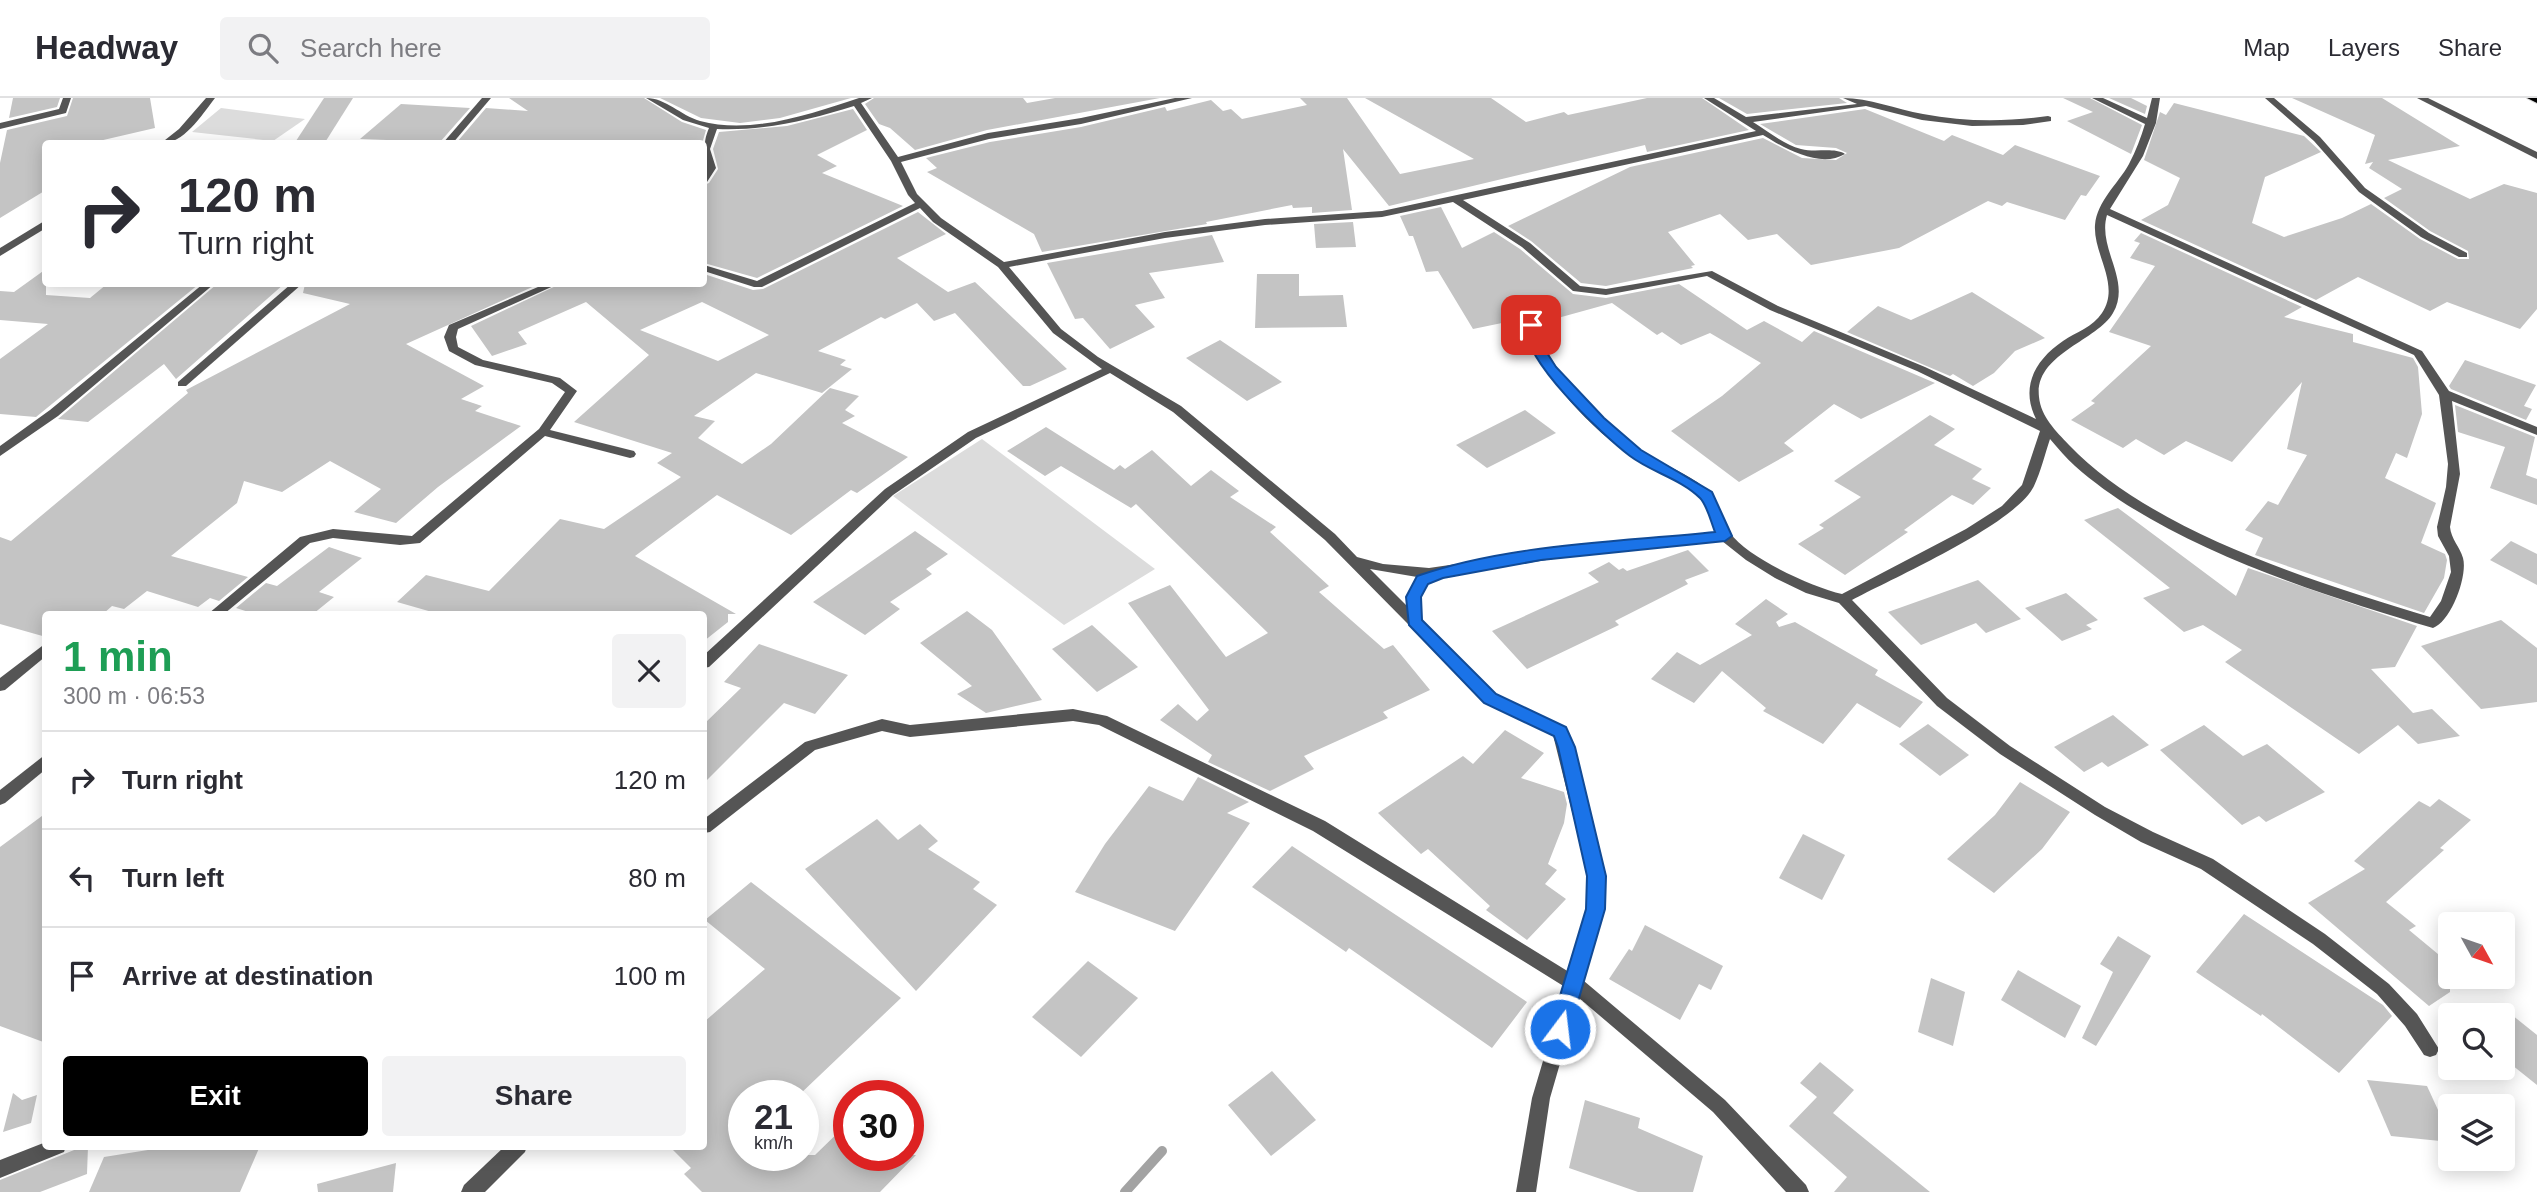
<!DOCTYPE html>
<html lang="en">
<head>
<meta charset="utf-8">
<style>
  :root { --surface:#fff; --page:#f2f2f3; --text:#2b2b33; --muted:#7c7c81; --line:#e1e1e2; --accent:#000 }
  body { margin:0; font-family:Helvetica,sans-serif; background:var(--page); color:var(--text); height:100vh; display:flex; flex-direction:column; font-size:26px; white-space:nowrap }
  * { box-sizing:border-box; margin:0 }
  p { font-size:23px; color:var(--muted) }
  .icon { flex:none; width:38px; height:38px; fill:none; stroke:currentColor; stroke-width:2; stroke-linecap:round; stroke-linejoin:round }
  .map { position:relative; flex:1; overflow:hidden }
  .sheet { position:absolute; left:42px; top:513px; width:665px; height:539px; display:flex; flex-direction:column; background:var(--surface); border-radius:7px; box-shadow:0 4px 18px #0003 }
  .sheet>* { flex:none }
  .top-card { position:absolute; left:42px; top:42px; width:665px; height:147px; border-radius:7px; box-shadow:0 4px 18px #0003; background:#fff; color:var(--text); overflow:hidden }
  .needle { width:46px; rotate:130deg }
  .buttons { position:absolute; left:2438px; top:814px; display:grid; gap:14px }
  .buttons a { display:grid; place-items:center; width:77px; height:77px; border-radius:7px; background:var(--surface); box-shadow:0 4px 18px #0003; font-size:35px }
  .speed { position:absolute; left:728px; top:982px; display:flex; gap:14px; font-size:35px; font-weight:700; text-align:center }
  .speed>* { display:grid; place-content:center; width:91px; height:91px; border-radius:50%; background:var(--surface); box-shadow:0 4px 18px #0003; line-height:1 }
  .speed small { font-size:18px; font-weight:400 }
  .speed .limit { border:10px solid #d22; background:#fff; color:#111 }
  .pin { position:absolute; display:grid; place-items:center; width:60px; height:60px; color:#fff; margin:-30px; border-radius:14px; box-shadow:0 4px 10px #0006 }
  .me { position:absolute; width:77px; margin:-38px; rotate:15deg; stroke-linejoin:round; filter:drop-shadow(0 0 5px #0008) }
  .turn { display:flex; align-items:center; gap:24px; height:147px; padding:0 21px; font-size:32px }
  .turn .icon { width:91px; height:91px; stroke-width:2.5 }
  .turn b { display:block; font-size:49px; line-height:60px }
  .round { display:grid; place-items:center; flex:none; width:74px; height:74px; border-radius:7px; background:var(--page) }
  .head { display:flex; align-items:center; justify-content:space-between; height:119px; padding:0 21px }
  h1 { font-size:42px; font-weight:700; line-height:52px; color:#1e9e55 }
  .primary-button { display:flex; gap:14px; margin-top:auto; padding:14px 21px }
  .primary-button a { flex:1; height:80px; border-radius:7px; background:var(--accent); color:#fff; font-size:28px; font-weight:700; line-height:80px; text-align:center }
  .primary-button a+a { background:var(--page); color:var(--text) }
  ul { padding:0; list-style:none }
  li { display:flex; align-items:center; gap:21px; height:98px; padding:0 21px; border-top:2px solid var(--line) }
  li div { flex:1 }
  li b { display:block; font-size:26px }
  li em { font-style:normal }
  header { display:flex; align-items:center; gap:42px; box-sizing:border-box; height:98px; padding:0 35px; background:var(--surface); border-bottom:2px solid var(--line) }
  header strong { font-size:33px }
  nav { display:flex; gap:38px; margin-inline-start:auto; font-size:24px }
  .search { width:490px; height:63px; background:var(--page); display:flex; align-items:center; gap:18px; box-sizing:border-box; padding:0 24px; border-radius:7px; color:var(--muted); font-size:26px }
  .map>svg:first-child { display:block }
  .green { fill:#dcdcdc }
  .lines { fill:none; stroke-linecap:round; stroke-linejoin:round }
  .stream { stroke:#a3a3a3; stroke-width:10 }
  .building { fill:#c4c4c4; fill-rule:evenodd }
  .highway-casing { stroke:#dbdbdb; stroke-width:2 }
  .street { fill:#555; fill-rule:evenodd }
  .highway { fill:#000; fill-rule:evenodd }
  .route { fill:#1a73e8; stroke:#114b97; stroke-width:2 }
</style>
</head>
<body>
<header>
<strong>Headway</strong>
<div class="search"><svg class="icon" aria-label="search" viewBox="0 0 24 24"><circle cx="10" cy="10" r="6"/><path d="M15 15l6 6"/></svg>Search here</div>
<nav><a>Map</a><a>Layers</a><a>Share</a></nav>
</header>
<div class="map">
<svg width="2537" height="1094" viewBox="0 0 2537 1094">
  <rect width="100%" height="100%" fill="#fff"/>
  <g class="green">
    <polygon points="221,10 305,21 273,43 192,34"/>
    <polygon points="982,341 1155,471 1064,527 893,398"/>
  </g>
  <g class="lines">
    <polyline class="stream" points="1125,1094 1162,1053"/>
  </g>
  <g class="building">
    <polygon points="13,0 60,0 57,9 9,20"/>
    <polygon points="73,0 150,0 155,30 86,46 46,46 46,92 0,120 0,65 7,32 67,18"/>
    <polygon points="324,0 353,0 324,46 294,46"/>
    <polygon points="509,0 644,0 682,24 706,32 702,46 457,44 486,10 528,13"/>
    <polygon points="660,0 851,0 780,20 740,25 701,20"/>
    <polygon points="874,0 1023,0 1027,5 1055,0 1160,0 987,32 915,52 890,30 879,26 865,6"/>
    <polygon points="1300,0 1347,0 1400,76 1474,61 1365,0 1491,0 1526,24 1564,14 1568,17 1647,0 1702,0 1749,32 1647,54 1645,47 1389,108 1343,51 1352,112 1312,115 1312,109 1293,110 1292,107 1206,124 1207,126 1042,154 1034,136 927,74 937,70 926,60 990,44 1081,29 1165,9 1167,13 1211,2 1223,13 1231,11 1242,21 1307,7"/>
    <polygon points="1719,0 1839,0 1847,5 1747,16"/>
    <polygon points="2063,0 2090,0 2142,27 2131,56 2067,23 2093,14"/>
    <polygon points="2109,0 2131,0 2147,8 2145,16"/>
    <polygon points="2292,0 2382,0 2460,48 2388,62 2470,101 2504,86 2537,95 2537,211 2520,231 2447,204 2430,213 2358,179 2316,202 2141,122 2168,107 2180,80 2144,62 2160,14 2166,17 2174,5 2304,38 2321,54 2265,79 2252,125 2284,139 2342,120 2371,106 2420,141 2458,161 2469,161 2468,153 2430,133 2384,100 2402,91 2369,70 2373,64 2365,66 2375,37"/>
    <polygon points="401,6 470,10 440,44 360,41"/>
    <polygon points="853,11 867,32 817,57 837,68 822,75 903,108 757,180 704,165 704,87 709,85 718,71 713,51 719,34 787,28"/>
    <polygon points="1865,11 1944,43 1952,37 2003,57 2015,47 2100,78 2086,98 2081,97 2065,122 2007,104 2002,108 1988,103 1899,150 1811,167 1777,136 1748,142 1720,116 1668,134 1695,167 1691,168 1693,170 1606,188 1581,185 1531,143 1508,128 1630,69 1763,40 1802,60 1836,62 1847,55 1836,50 1796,47 1760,26"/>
    <polygon points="1441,109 1462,150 1494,134 1520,151 1573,196 1606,200 1679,186 1747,232 1764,223 1802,244 1814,233 1935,285 1861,321 1834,306 1784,345 1794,353 1739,384 1671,333 1722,298 1761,265 1710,235 1681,247 1662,234 1657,237 1612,205 1547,223 1540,217 1473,231 1438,173 1426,174 1413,138 1409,138 1400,118"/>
    <path d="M918 114 946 136 897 160 948 194 975 184 1067 271 1030 288H1023L955 215 934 223 917 205 885 221 881 219 818 253 846 262 840 267 852 271 822 295 756 275 694 318 715 323 698 340 742 366 771 346 830 290 859 298 845 312 855 318 842 325 908 359 857 395 851 392 791 437 717 397 635 458 736 516H728V524L704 543V516H439L397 504 426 477 489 493 560 421 604 431 681 379 657 365 672 355 574 324 649 257 586 204 518 234 527 246 492 258 471 228 560 186H704V176L753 192 763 191ZM702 204 769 237 718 263 640 232Z"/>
    <polygon points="1353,124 1356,149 1316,150 1314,126"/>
    <polygon points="2141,135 2302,209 2284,219 2353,236 2353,244 2413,260 2418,269 2422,316 2407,360 2396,355 2385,380 2436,405 2421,445 2445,456 2447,462 2444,480 2424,515 2255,457 2263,440 2245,432 2268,403 2278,407 2307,357 2287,351 2302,284 2232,364 2186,343 2164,357 2136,341 2123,350 2071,322 2095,305 2091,303 2151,248 2109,234 2155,168 2130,160 2140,145 2134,143"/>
    <polygon points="1212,137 1224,164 1149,175 1165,200 1135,207 1155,229 1110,251 1083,220 1075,221 1047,165"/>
    <polygon points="46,171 46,197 90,200 107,186 199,186 36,319 0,316 0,261 48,226 0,222 0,193 14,194"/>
    <polygon points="1257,176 1299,176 1299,198 1343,197 1347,229 1255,230"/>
    <polygon points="217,186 284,186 176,281 164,266 88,324 58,321"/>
    <polygon points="305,186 539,186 406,246 484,288 461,301 482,308 475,313 521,328 438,389 396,425 354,414 381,391 330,363 282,394 244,383 237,405 171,458 248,479 219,503 210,500 198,509 147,493 124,511 112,508 103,516 46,516 46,539 0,526 0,439 11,443 188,295 186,292 350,206 303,195"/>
    <polygon points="1972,194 2045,240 2015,253 1994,275 1973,288 1953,276 1950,278 1847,234 1878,208 1911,222"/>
    <polygon points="1220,242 1266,273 1282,284 1247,303 1186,260"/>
    <polygon points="2465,262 2536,287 2524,308 2532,311 2526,322 2451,291 2449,288"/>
    <polygon points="2455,307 2535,339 2526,377 2537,381 2537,407 2490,390 2505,349 2458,334"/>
    <polygon points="1525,312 1556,335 1487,370 1456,347"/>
    <polygon points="1930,317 1955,331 1934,347 1982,371 1972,381 1991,390 1973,407 1952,397 1904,432 1908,434 1845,477 1798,446 1824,430 1819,427 1861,399 1834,383"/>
    <polygon points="1046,329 1114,372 1120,367 1125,371 1152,352 1191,388 1211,372 1239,393 1230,399 1276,429 1270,434 1329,488 1319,494 1384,551 1393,547 1430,592 1383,614 1388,620 1304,658 1314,671 1270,693 1208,664 1212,657 1160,622 1178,606 1197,623 1209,612 1128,505 1170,487 1226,559 1268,535 1136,406 1131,410 1061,368 1045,378 1007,353"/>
    <polygon points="2118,410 2236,498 2248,470 2417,528 2395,569 2371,571 2413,615 2432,611 2460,638 2418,646 2398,627 2359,656 2225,564 2242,552 2203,527 2184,534 2143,500 2170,490 2084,422"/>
    <polygon points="915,433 948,456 926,471 932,476 890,504 900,511 865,537 813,504"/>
    <polygon points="2511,443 2537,456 2537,487 2490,462"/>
    <polygon points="329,449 362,460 319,494 334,499 313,516 255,516 236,510 266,485 277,488"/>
    <polygon points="1688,452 1709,473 1685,482 1688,486 1615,523 1619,527 1527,571 1492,533 1599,484 1588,475 1609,464 1619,472 1623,470 1627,473"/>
    <polygon points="1978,482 2021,521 1986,535 1976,525 1921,547 1888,514"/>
    <polygon points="2066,495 2098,522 2086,527 2092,531 2062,543 2025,510"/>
    <polygon points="1766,501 1788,516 1776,524 1779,529 1795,524 1878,572 1875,577 1923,604 1900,630 1857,605 1823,646 1763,613 1766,610 1722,573 1694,605 1651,581 1677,554 1700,567 1752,537 1735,526"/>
    <polygon points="967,513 992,532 1042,602 986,615 957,596 972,588 920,545"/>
    <polygon points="2501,522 2537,550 2537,604 2481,611 2421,548"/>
    <polygon points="1092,527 1138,569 1097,594 1052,551"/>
    <polygon points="759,546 848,577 815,616 784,605 704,685 704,626 741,590 724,584"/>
    <polygon points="2113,617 2149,647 2108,669 2102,664 2084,674 2054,649"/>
    <polygon points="1928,626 1969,657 1940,678 1899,646"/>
    <polygon points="2204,627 2243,658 2267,646 2325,694 2266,724 2259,718 2242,727 2160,652"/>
    <polygon points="1505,632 1544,655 1521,680 1564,694 1567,706 1564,725 1548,766 1557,772 1545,786 1566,801 1527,842 1486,812 1490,808 1428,751 1421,756 1378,715 1463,658 1473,666"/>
    <polygon points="1198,679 1249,704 1227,715 1250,725 1175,833 1075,794 1105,746 1149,688 1183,703"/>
    <polygon points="2020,684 2070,714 2042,751 1994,795 1947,761 1995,717"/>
    <polygon points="2439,701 2471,722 2440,750 2444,752 2386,804 2416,828 2409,832 2450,866 2450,894 2429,908 2308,805 2365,771 2354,763 2419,703 2430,709"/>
    <polygon points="46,715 46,945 0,928 0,749"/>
    <polygon points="877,721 898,742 920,726 938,743 928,751 980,784 973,791 997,807 916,893 805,771"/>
    <polygon points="1803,736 1845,757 1822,802 1779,780"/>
    <polygon points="1292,748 1527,904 1492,950 1349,850 1346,854 1252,789"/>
    <polygon points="751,784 901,900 798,998 744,998 744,1057 815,1057 849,1024 849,1057 916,1057 880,1094 702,1094 684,1076 691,1070 669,1048 704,1048 704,924 765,871 705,822"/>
    <polygon points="2244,816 2383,907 2392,918 2339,975 2262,916 2261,918 2196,874"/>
    <polygon points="1645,827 1723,868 1711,892 1699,886 1680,922 1609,881 1629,851 1632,853"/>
    <polygon points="2118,838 2151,858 2096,948 2082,940 2113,874 2100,866"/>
    <polygon points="1088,863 1138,900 1081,959 1032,919"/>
    <polygon points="2018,872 2081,908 2065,940 2001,902"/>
    <polygon points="1931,880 1965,894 1953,948 1918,934"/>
    <polygon points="2502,909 2537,937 2537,987 2502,959"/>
    <polygon points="1820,964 1854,992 1833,1015 1930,1094 1834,1094 1847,1079 1789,1028 1817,999 1800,985"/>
    <polygon points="1272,973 1316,1022 1271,1058 1228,1007"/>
    <polygon points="2367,982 2427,988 2450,1038 2450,1044 2391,1038"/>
    <polygon points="13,995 22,1002 37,997 31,1025 3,1034"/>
    <polygon points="1585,1002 1640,1020 1638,1030 1703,1058 1693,1094 1638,1094 1569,1070"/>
    <polygon points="84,1048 88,1048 87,1076 40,1094 0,1094 0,1082"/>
    <polygon points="173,1048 260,1048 240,1094 89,1094 104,1059"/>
    <polygon points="396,1065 393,1094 318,1094 317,1086"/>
  </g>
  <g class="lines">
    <g class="highway-casing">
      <polygon id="highway" points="2527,0 2537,0 2537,5"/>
    </g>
    <g class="street">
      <polygon points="63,0 71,0 66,15 0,31 0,25 59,11"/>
      <path d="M206 0H215C201 18 184 46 160 46L179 31Z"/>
      <polygon points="482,0 491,0 452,46 442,46"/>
      <path d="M646 0C666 0 680 17 700 23 751 37 811 16 859 0H872L861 5 898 59 988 35 1081 20 1175 0H1192L1081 26 989 41 901 64 917 96 941 120 1004 164 1165 134 1265 121 1382 113 1756 33 1704 0H1714L1746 19 1857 6 1843 0C1869 0 1896 11 1923 16 1965 24 2006 24 2048 18L2051 19V23L2023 27 1972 28 1922 22 1866 8 1753 24C1768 33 1784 47 1801 51 1815 55 1834 49 1845 56 1820 71 1784 50 1763 37L1463 102 1530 145 1580 188 1606 191 1712 173 1778 208 1925 269 2036 321C2020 289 2035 262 2063 243 2076 234 2093 229 2102 215 2121 187 2093 156 2095 127 2097 103 2118 86 2129 66 2136 53 2141 39 2145 26L2092 0H2103L2147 20 2152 0H2160L2156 25 2143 58 2110 111 2422 253 2449 293 2537 329V337L2452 303 2460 376 2450 429C2451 441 2460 449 2463 460 2468 478 2451 524 2433 530 2319 496 2165 448 2075 368 2066 360 2058 350 2050 341 2045 356 2041 373 2034 388 2016 426 1893 480 1852 502L1947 600 2010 648 2105 709 2153 734 2213 761 2325 836 2389 886 2417 916 2439 951 2436 957 2430 959 2424 957 2405 928 2377 896 2313 846 2201 771 2141 744 2095 717 2000 656 1937 608 1839 505 1806 495 1775 480 1746 462 1722 443 1566 459 1443 478 1427 485 1421 499V522L1495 596 1565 630 1567 634 1604 778V811L1584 883 1725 1002 1806 1087 1809 1094H1786L1713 1014 1579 900 1550 1000 1536 1094H1516L1532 1000 1565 889 1313 733 1099 627 1073 623 910 639 882 633 815 652 710 734 704 735V721L805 644 882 621 910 627 1073 611 1107 618 1325 723 1569 874 1588 811V778L1553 637 1485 604 1325 442 1173 314 1110 275 976 340 893 397 709 569 704 570V557L885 391 968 334 1102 271 1053 235 998 169 933 124 920 110 762 189H754L704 173V167L757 183 915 105 908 97 891 63 854 8C809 22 765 33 717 31L710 51 716 70 707 84 704 85C703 79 706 74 706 68 706 51 702 47 709 30L683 22ZM1453 104 1522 149 1573 193 1606 197 1707 178 1770 212 1917 273 2040 333 2022 387 2002 408 1966 431 1842 496C1812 489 1748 460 1730 435 1719 420 1720 402 1704 389 1687 376 1667 368 1648 357 1623 342 1600 321 1580 298 1566 282 1552 265 1543 246 1539 238 1539 227 1531 224L1525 227C1544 282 1589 330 1637 362 1657 374 1679 383 1698 397L1706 408 1717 434 1566 450 1429 470 1383 466 1357 459 1335 436 1181 308 1098 259 1061 231 1009 169 1165 140 1265 127 1382 119ZM2107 117 2414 257 2439 297 2448 366 2446 389 2437 429 2438 438 2449 458 2451 474 2441 503 2430 519C2317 485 2152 434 2069 347 2056 333 2041 319 2039 299 2034 256 2097 243 2113 215 2132 182 2097 151 2107 117ZM1370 471 1417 479 1407 499V508Z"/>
      <polygon points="2265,0 2274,0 2320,39 2365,90 2429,135 2467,155 2467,159 2459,159 2421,139 2359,94 2314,43"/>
      <polygon points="2417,0 2428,0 2537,54 2537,61"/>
      <polygon points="46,122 46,130 0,158 0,150"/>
      <polygon points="203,186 214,186 58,318 0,358 0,348 50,312"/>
      <polygon points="291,186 302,186 186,288 178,288 178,284"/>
      <polygon points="545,186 558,186 458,231 456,239 458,249 483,262 560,280 577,293 550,332 634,353 636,356 634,359 630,360 545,338 420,445 400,447 333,440 310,445 224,516 208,516 300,439 333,431 412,438 539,331 565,294 552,285 475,267 449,253 444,239 449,227"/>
      <polygon points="46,545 46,558 5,592 0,593 0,580"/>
      <polygon points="46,656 46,671 5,705 0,707 0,692"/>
      <polygon points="46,1044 46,1048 66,1048 64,1054 0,1080 0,1062"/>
      <polygon points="505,1048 527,1048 525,1054 485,1094 461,1094 464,1087"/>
    </g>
    <use href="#highway" class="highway"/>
  </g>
  <path class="route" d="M1527 225H1536L1542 247 1556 269 1604 320 1641 352 1712 394 1732 438 1725 443 1541 462 1443 480 1428 486 1421 499 1422 522 1496 596 1566 629 1575 649 1606 778 1605 811 1570 931 1567 937 1560 940 1553 937 1550 931 1586 811 1587 778 1558 649 1554 638 1484 605 1409 527 1406 499 1417 478C1508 446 1619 444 1715 434 1711 424 1707 407 1700 400 1681 381 1651 374 1630 358 1604 338 1517 258 1527 225Z"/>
</svg>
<div class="buttons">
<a><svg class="needle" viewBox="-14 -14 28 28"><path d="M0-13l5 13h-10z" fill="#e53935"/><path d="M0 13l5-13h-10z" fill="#7c7c81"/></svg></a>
<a><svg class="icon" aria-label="search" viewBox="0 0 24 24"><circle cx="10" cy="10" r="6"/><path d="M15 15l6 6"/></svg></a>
<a><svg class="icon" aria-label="layers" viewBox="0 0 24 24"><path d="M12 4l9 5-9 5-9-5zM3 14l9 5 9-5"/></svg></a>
</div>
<div class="speed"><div>21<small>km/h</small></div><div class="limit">30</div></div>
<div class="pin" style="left:1531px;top:227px;background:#d93025"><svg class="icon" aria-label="arrive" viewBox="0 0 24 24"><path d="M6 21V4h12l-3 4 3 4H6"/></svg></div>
<svg class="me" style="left:1560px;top:931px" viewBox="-20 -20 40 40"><circle r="17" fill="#1a73e8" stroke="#fff" stroke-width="3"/><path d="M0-11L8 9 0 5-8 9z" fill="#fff"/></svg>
<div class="top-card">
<div class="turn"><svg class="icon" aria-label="right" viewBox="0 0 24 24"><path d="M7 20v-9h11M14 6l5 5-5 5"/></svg><div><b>120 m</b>Turn right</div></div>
</div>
<section class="sheet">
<div class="head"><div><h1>1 min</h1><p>300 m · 06:53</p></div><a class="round"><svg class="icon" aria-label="close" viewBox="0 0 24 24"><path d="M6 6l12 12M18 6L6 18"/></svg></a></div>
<ul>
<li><svg class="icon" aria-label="right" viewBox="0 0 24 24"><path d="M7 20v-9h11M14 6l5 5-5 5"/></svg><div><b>Turn right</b></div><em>120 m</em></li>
<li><svg class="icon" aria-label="left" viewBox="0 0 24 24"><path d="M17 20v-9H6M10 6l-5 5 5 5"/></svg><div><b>Turn left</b></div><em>80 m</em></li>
<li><svg class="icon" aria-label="arrive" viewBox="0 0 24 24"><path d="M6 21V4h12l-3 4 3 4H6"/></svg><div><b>Arrive at destination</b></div><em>100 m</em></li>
</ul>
<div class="primary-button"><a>Exit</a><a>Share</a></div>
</section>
</div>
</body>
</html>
